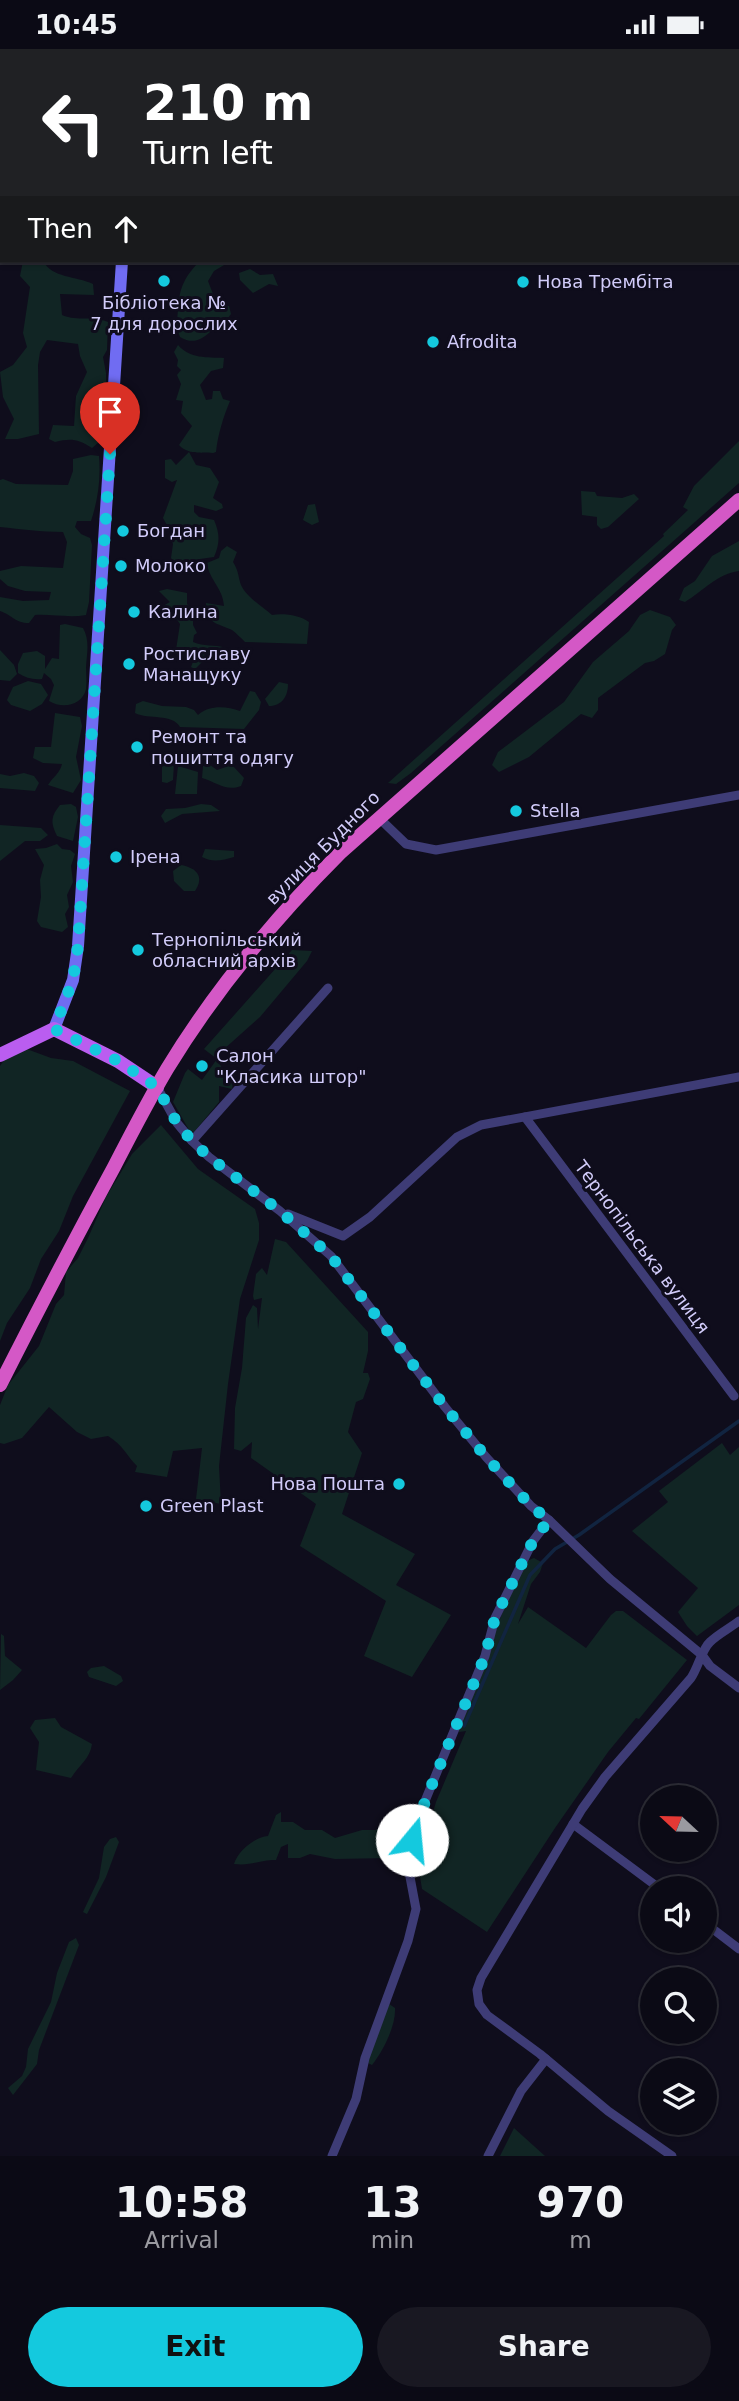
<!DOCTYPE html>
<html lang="en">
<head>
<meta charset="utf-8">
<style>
  :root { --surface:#0b0a15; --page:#191822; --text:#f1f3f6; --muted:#9a9aa0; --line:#2b2b34; --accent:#14c9de }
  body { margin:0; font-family:"DejaVu Sans",sans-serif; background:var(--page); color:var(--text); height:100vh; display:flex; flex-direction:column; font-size:26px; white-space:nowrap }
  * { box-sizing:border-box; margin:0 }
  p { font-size:23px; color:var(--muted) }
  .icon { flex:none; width:38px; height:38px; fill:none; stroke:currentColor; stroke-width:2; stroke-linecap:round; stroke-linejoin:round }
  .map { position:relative; height:2107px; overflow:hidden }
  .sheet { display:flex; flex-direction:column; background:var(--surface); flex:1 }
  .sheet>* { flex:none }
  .banner { position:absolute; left:0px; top:0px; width:740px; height:214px; box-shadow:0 2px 5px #0004,0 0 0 2px var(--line); background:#202124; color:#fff; overflow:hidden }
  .needle { width:46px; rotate:292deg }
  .tools { position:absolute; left:640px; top:1736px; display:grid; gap:14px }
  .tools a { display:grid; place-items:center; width:77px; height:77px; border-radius:50%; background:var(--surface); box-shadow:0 2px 5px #0004,0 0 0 2px var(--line); font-size:35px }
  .pin { position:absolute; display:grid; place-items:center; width:60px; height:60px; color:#fff; margin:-72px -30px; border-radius:50% 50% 50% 0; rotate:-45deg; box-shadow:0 0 7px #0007 }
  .pin .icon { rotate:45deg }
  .me { position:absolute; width:77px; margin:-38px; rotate:17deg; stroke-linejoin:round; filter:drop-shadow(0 0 5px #0008) }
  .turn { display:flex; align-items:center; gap:24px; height:147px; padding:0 28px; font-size:32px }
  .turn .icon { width:91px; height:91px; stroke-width:2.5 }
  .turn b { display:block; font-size:49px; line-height:60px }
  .then { display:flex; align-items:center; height:66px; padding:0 28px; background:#0003; gap:14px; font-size:26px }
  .eta { display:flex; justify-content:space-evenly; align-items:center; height:119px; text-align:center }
  .eta b { font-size:42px; font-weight:800; line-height:49px }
  .action { display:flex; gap:14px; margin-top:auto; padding:14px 28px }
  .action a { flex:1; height:80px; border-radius:42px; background:var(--accent); color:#111; font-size:28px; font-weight:800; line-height:80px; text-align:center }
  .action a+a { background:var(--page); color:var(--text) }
  .status { display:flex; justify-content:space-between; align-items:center; height:49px; padding:0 35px; background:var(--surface); direction:ltr }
  .status svg { height:19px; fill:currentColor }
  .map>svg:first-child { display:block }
  .green { fill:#112524 }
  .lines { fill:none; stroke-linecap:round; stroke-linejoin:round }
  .stream { stroke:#112440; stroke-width:3.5 }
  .minor { stroke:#3e3c76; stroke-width:9 }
  .secondary { stroke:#706cf2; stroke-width:12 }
  .primary { stroke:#ba5df0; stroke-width:14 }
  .trunk { stroke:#d458c6; stroke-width:14 }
  .route { stroke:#14c9de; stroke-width:12; stroke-dasharray:0 21.6 }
  .poi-dot { fill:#14c9de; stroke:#0f0d1c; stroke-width:2.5 }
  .labels { text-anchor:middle; stroke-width:6; stroke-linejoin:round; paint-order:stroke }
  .poi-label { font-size:18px; fill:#d2ccfa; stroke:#0f0d1c; text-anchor:start }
  .street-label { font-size:18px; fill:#d2ccfa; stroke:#0f0d1c }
</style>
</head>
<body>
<div class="status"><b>10:45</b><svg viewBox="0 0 49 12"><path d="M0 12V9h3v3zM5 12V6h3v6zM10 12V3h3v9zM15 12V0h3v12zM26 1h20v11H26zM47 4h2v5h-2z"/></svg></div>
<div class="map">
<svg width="739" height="2107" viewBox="0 0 739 2107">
  <rect width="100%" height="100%" fill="#0f0d1c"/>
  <g class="green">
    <path d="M23 212H43C52 229 76 227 93 235L94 246 60 245 62 266C79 273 91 266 108 273L107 301 103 308 106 324V360L99 393 92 399C78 390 71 389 55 393L49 390 53 376 74 377 76 347 87 323 80 307 78 295 47 291 40 303 38 316 39 385 18 390H5L14 370 3 348 0 323 13 316 27 298 23 284 30 238 20 227Z"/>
    <path d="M200 212H224V216L214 222 208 232 218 258 229 257 231 265C228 269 224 275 220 278 217 281 213 281 210 283 200 292 192 295 180 288 176 277 177 272 178 261 179 239 185 227 200 212Z"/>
    <polygon points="250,220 260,226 273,225 278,237 269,235 253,244 240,231 239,224"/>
    <path d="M178 296C190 310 207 308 224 309L223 319 211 322 200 336 206 351 212 350 213 342H220L223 350 230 352C223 369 218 385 216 403L213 404C201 403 188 406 179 396L192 377 181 364 183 352 176 351 181 335 177 326 181 321 177 317 178 311 174 303Z"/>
    <polygon points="739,392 739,434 411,724 396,735 388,734 664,487 663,485 688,461 683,458 694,437"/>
    <path d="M189 403 196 416 210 419 219 433 213 449 222 455 223 459 216 462 194 456V463L199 468 214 471C220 485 220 494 214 508L193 511 186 525 181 522 171 509 173 495 170 488 176 482 168 478 163 469 177 431 172 433 165 429V411L171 410 176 416Z"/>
    <path d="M91 406 99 407C101 429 98 451 91 472H77L75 478 81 485 90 489 92 496 89 553 86 566C69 569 52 565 35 566L29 574C15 574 12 566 0 562V548L23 552 49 551 51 543 25 542 8 537 0 530V522L21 517 63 519 67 493 63 483C41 483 21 480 0 478V431L3 430 16 435 68 436 73 422V410Z"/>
    <polygon points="581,442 595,443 597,447 622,449 634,445 639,450 608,478 601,480 597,476 597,468 582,466"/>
    <polygon points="315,455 319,473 312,476 303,471 308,456"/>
    <path d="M739 492V522C717 525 703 542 685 553L679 551 684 539 695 532 712 507Z"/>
    <path d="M227 497 237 503 233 513C238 521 238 525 240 533 243 546 263 558 272 566 283 564 300 566 309 573L307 595 245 593C241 589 236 584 232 581 217 574 206 575 206 554L224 557C223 539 209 531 207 514L219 509 221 502Z"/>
    <path d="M167 540 187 544V555L193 562V576L197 584 194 586 193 593C204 598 214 595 226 599L228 608 201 614 195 620 191 618 194 610 189 607H181L176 601 180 575 176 569 156 561 170 553 159 542Z"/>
    <polygon points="650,561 670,568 676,576 672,581 665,605 654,612 645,614 598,649 598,661 592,669 581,665 529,708 499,723 492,716 498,703 564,653 593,613 629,582 640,566"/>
    <path d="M65 575 83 579C90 592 87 604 86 618 86 625 87 633 86 640 82 657 62 660 49 652L54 636 51 630 44 624 42 630C33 631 26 629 18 624V615L23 604 37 602 45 607V620L52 609 59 610 60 576Z"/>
    <polygon points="0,601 14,616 17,625 10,632 0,631"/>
    <polygon points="28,632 41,635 48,646 42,655 30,662 11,656 7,651 13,638"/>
    <path d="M279 633 288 635C288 647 282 657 269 657L265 650Z"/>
    <path d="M250 642 255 643 261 653 259 661 244 680 180 678C172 664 149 671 135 664L136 655 143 652 162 657 186 658 194 661 198 666C209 656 226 657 240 662Z"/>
    <path d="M55 664 80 668 82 677 76 708 81 731 73 744 48 736C53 728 60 724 62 715L43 714 33 709 35 698H51Z"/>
    <polygon points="170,710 174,715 173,731 167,734 162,733 162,711"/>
    <path d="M210 716 217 721 232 716 244 729 241 737C226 743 216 733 202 729L203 717Z"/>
    <polygon points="178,717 198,723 197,745 175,745"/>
    <polygon points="24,724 34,727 39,734 35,742 0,739 0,725 10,727"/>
    <path d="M71 755 76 758 78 768 73 792 57 787C50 773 51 767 60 756Z"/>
    <polygon points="201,755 211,756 220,762 182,765 165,774 161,767 166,760 185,759"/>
    <polygon points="0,776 41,779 48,786 40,792 25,792 0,812"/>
    <polygon points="57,795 62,800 70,801 75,805 71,817 73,833 67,846 69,858 65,865 68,878 62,883 41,878 37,872 41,848 40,831 44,816 35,800 46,799"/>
    <path d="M205 800 234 802V808C223 811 213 814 202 808Z"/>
    <path d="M181 816C196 819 205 827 195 842H184L174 832 173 822Z"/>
    <polygon points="292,901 312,902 307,912 260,968 223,1001 219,1013 223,1022 233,1034 232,1040 219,1037 219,1053 194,1083 189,1081 173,1053 185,1024 188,1020 202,1031 217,1010 204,1000"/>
    <polygon points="24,999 51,1009 73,1012 130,1042 73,1147 59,1182 41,1210 30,1239 7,1274 0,1292 0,1017 5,1010"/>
    <path d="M161 1076 198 1120 255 1160 259 1174V1191L240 1250 228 1335 219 1417 221 1455 196 1450 202 1399 173 1402 167 1428 135 1423 137 1417C126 1406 123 1396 108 1387L91 1390 77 1383 49 1358 22 1389 4 1395 0 1394V1356L8 1336 39 1297 56 1255 64 1246 66 1223 78 1209 88 1189 106 1148 132 1105Z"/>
    <polygon points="275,1190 286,1193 368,1283 368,1302 363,1324 368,1324 370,1330 363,1350 356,1353 348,1383 362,1404 342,1465 415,1505 396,1536 451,1566 412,1628 364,1607 386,1552 300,1497 316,1455 251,1409 252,1393 241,1402 234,1400 235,1359 242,1319 246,1269 253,1256 257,1259 258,1280 262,1249 254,1251 253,1247 256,1225 262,1219 267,1226"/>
    <polygon points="722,1394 730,1406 739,1398 739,1556 697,1587 687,1577 678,1563 698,1539 632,1482 668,1453 659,1442"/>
    <polygon points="534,1509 543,1514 540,1523 531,1535 518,1575 528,1558 586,1599 611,1566 616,1562 623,1562 687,1611 639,1670 636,1669 608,1703 555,1779 487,1883 422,1840 418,1815 436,1753 466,1682 459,1683 458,1676 522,1514"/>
    <polygon points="1,1585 4,1587 5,1607 22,1621 13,1631 0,1641"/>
    <polygon points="104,1617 121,1627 123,1632 116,1637 89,1628 87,1623 91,1619"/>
    <path d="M55 1669 61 1678 92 1695C90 1710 79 1716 71 1729L36 1721 39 1693 30 1679 35 1671Z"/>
    <path d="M281 1763V1773H293L305 1781H322L335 1789 362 1781H376L391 1770 403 1772 411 1790 406 1803 391 1809 335 1810 310 1805 300 1809H288V1795L281 1798 276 1811C259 1811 252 1817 234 1815 238 1802 255 1788 268 1787L276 1766Z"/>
    <polygon points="116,1788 119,1793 106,1828 87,1865 83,1863 99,1829 104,1798 110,1790"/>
    <polygon points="76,1889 79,1896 39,2001 37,2015 13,2046 8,2039 22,2027 26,2018 28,2000 51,1953 57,1924 69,1893"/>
    <path d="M389 1955 395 1959C396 1977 383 2002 372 2016L366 2013Z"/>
    <polygon points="514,2079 545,2107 500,2107"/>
  </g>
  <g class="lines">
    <polyline class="stream" points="464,1677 530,1526 555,1500 579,1486 739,1372"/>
    <g class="minor">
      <polyline points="379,769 406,795 436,801 739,746"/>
      <polyline points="157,1038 177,1074 192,1092 209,1108 280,1162 331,1207 445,1358 486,1408 531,1457 549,1471 610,1530 702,1606 710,1617 739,1639"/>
      <polyline points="525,1068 734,1347"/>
      <polyline points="192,1092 328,939"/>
      <polyline points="288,1165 343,1187 370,1168 457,1088 481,1076 739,1028"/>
      <polyline points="573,1775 659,1839"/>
      <polyline points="705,1874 739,1900"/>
      <polyline points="332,2107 356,2050 365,2009 408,1892 416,1860 407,1812 418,1769 485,1607 495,1569 533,1492 549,1471"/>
      <polyline points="488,2107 521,2042 546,2010"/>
      <path d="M672 2107 608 2062 540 2005 487 1966 479 1955 477 1941 481 1929 582 1760 605 1728 691 1629C698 1619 702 1600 710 1593 718 1585 730 1579 739 1572"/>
    </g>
    <g class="secondary">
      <polyline points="132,0 132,2"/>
      <polyline points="54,980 73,931 78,897 122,212"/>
    </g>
    <polyline class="primary" points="0,1006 54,980 118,1012 157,1038"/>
    <path class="trunk" d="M0 1336C37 1263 75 1190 114 1118 131 1085 148 1052 167 1020 215 941 275 869 340 804L739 451"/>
  </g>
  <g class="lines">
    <polyline class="route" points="110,405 78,897 73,931 54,980 118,1012 157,1038 177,1074 192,1092 209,1108 280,1162 331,1207 445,1358 486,1408 531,1457 549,1471 533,1492 495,1569 485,1607 426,1750 412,1791"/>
  </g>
  <g class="poi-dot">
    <circle cx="164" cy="232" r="7"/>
    <circle cx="523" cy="233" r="7"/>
    <circle cx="433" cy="293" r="7"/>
    <circle cx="123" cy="482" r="7"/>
    <circle cx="121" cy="517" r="7"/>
    <circle cx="134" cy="563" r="7"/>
    <circle cx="129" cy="615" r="7"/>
    <circle cx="137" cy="698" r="7"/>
    <circle cx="516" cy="762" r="7"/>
    <circle cx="116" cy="808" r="7"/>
    <circle cx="138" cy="901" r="7"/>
    <circle cx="202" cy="1017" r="7"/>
    <circle cx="399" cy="1435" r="7"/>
    <circle cx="146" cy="1457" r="7"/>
  </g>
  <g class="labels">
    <g class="poi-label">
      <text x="537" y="239">Нова Трембіта</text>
      <text x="164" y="260" text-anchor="middle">Бібліотека №<tspan x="164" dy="21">7 для дорослих</tspan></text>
      <text x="447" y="299">Afrodita</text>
      <text x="137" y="488">Богдан</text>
      <text x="135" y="523">Молоко</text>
      <text x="148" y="569">Калина</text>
      <text x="143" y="611">Ростиславу<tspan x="143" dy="21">Манащуку</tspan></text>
      <text x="151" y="694">Ремонт та<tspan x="151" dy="21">пошиття одягу</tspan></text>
      <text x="530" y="768">Stella</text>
      <text x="130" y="814">Ірена</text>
      <text x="152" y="897">Тернопільський<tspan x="152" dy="21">обласний архів</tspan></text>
      <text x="216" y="1013">Салон<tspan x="216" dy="21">"Класика штор"</tspan></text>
      <text x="385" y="1441" text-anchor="end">Нова Пошта</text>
      <text x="160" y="1463">Green Plast</text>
    </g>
    <g class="street-label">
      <text transform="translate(323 799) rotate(-45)" y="6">вулиця Будного</text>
      <text transform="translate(642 1198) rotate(53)" y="6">Тернопільська вулиця</text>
    </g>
  </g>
</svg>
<div class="tools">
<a><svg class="needle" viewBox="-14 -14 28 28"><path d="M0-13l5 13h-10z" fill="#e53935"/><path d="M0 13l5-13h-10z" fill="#9a9aa0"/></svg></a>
<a><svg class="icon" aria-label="sound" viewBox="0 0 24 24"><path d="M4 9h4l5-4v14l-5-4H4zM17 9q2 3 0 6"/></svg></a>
<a><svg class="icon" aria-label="search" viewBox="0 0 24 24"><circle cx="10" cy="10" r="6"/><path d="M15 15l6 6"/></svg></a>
<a><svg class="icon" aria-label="layers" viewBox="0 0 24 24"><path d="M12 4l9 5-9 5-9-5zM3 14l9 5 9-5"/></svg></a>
</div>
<div class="pin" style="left:110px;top:405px;background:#d93025"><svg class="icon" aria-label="arrive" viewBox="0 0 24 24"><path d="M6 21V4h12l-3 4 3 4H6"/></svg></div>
<svg class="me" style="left:412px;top:1791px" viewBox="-20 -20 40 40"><circle r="19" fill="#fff"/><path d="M0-13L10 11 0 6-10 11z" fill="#14c9de"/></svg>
<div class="banner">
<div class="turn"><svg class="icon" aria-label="left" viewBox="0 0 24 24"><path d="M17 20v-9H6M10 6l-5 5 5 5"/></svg><div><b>210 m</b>Turn left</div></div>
<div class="then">Then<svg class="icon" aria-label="ahead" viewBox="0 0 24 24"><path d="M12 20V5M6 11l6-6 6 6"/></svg></div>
</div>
</div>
<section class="sheet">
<div class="eta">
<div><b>10:58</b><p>Arrival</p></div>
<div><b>13</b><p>min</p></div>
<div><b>970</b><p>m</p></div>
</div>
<div class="action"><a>Exit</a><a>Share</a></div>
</section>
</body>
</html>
